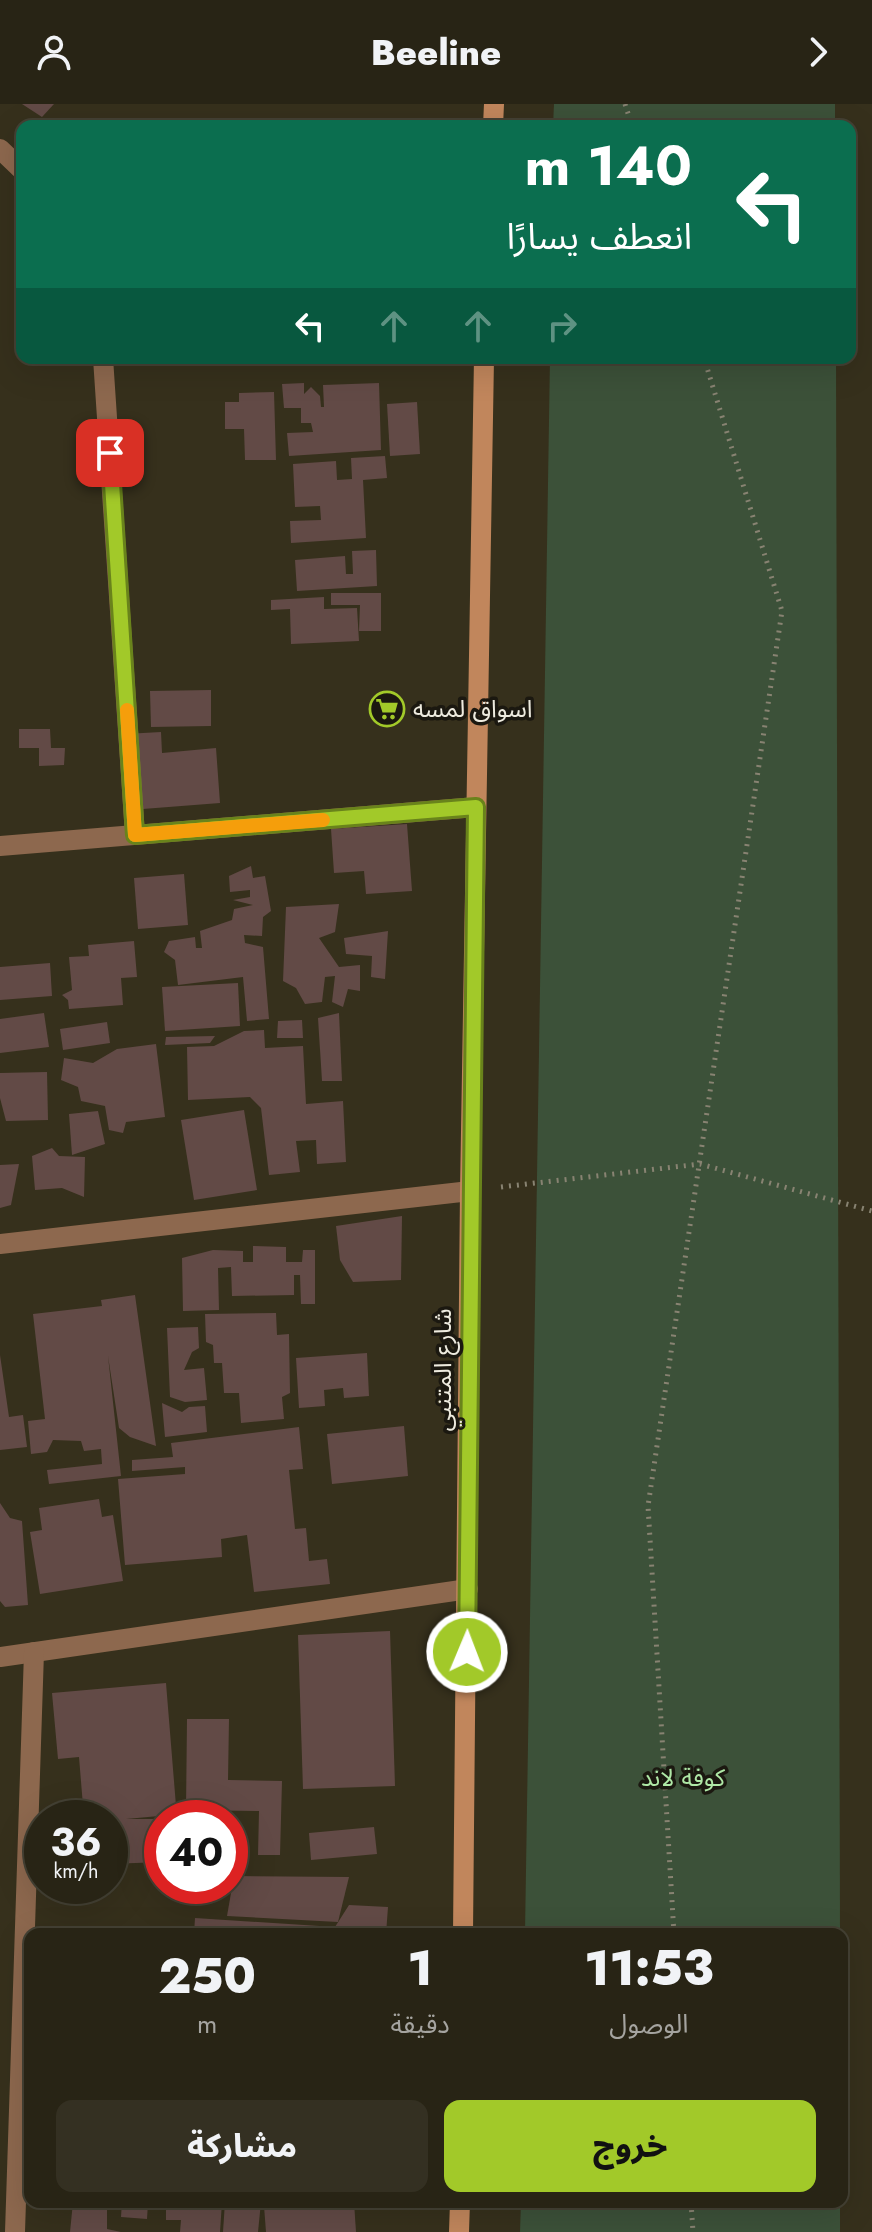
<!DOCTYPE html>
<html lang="ar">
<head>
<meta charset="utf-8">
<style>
  :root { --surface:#282415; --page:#343022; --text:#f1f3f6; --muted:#a5a4a0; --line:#444134; --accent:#a2c929 }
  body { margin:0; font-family:Jost,"Noto Sans Arabic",sans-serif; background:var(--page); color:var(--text); direction:rtl; height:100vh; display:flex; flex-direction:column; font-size:30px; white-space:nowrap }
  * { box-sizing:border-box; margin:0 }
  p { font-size:26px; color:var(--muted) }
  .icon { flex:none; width:44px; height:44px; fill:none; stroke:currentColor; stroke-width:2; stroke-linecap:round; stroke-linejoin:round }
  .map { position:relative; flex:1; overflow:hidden; direction:ltr }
  .side { position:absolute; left:24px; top:1824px; width:824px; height:280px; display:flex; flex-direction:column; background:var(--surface); border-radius:16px; box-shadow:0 8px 32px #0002,0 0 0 2px var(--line); direction:rtl }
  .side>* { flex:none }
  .top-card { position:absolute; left:16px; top:16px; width:840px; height:244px; border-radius:16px; box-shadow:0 8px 32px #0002,0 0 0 2px var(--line); direction:rtl; background:#0b6e4f; color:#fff; overflow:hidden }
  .speed { position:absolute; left:24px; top:1696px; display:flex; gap:16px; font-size:40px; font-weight:700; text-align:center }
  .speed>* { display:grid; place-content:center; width:104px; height:104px; border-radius:50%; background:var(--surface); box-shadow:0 8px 32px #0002,0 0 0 2px var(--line); line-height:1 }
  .speed small { font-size:20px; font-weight:400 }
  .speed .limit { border:12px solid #d22; background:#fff; color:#111 }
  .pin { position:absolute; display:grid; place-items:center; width:68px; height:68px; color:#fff; margin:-34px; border-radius:16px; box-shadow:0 4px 12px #0006 }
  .me { position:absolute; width:88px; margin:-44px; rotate:1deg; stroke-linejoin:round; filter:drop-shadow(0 0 6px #0008) }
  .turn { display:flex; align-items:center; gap:28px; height:168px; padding:0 32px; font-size:36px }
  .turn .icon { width:104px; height:104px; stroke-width:2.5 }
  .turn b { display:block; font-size:56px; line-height:68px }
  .lanes { display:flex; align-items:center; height:76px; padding:0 32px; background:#0003; justify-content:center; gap:40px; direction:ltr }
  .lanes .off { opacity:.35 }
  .eta { display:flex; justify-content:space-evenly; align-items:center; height:136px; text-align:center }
  .eta b { font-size:48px; font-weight:800; line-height:56px }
  .primary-button { display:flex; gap:16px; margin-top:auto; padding:16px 32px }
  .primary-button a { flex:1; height:92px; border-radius:16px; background:var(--accent); color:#111; font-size:32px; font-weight:800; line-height:92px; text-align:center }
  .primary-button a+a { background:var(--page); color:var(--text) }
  header { display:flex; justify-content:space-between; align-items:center; height:104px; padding:0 32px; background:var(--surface); font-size:36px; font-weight:800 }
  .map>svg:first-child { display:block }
  .green { fill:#3c5139 }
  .building { fill:#624a46 }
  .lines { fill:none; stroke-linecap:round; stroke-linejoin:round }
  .path { stroke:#888372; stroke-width:5; stroke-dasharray:2 6; stroke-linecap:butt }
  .street { stroke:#8d684e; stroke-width:20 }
  .secondary { stroke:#c1865c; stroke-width:20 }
  .route-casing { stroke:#69831b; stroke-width:20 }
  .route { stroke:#a2c929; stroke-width:14 }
  .slow { stroke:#f59e0b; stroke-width:14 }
  .labels { text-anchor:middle; stroke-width:7; stroke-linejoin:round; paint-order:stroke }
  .poi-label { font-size:24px; fill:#eeebdf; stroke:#1b1810; text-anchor:start }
  .street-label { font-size:24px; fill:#eeebdf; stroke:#1b1810 }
  .park-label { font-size:24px; fill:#afe8a6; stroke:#1b1810 }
</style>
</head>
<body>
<header><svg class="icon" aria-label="forward" viewBox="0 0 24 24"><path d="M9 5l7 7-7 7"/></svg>Beeline<svg class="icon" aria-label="person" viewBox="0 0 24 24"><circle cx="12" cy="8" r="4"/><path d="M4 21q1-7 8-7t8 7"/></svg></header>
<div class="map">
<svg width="872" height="2128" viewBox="0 0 872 2128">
  <rect width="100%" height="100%" fill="#36301c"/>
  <g class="green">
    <polygon points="554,0 835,0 835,22 553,22"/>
    <polygon points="550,254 836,254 840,1830 525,1830"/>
    <polygon points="521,2098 840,2098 840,2128 520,2128"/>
  </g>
  <g class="building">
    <polygon points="22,0 54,0 42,13"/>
    <polygon points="304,279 304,290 311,283 320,292 321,303 324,303 323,281 379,279 381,346 289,352 287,329 313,328 311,319 301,319 301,304 284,304 282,280"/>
    <polygon points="274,288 276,356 245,356 244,325 225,325 225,298 239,298 239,289"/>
    <polygon points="417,298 420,350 390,352 387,300"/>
    <polygon points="385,352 387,374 363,376 366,434 291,439 290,417 321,416 320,402 295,403 293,360 336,357 337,376 352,375 351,354"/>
    <polygon points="376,446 377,482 297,487 295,456 345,452 346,470 353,470 352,447"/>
    <polygon points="331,489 381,489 381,527 359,527 360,501 331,501"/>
    <polygon points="324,493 324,505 357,504 359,537 291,540 290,505 271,506 271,496"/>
    <polygon points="211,586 211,622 151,623 150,587"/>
    <polygon points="19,625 50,625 51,644 65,644 64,661 39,662 39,644 19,644"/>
    <polygon points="161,628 162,649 216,644 220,699 130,706 125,630"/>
    <polygon points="407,720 412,787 366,790 364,767 334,769 331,725"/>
    <polygon points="251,762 253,774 265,772 271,807 263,813 262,832 244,831 245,839 263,843 269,915 247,917 243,873 178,881 175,856 164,848 169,837 195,833 196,844 202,844 200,827 232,816 234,805 253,801 233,796 250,793 250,786 230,788 229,772"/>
    <polygon points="184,770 188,821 138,825 134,774"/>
    <polygon points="339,800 335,828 319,834 339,863 360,861 360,887 348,885 343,903 332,898 335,872 325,873 322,898 305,900 296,884 283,877 286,803"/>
    <polygon points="388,827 385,875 371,873 372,852 346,850 344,834"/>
    <polygon points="134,837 137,873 121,874 123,901 69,905 68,896 62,891 72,886 69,853 89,852 88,841"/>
    <polygon points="50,859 52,892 0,896 0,863"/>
    <polygon points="238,879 240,922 165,927 162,883"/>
    <polygon points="44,909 49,943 0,949 0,915"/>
    <polygon points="339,909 342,977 322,977 318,914"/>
    <polygon points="302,916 303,934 277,934 278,917"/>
    <polygon points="107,918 110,939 63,946 60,925"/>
    <polygon points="264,926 265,944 303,942 306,1000 343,997 346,1058 317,1060 316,1036 296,1037 300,1068 269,1071 261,1004 250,993 188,996 187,943 214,942 244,927"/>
    <polygon points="215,932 210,939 165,941 166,933"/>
    <polygon points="156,940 165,1013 126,1018 123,1029 109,1026 105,1002 81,997 78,983 61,976 64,954 93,959 117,945"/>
    <polygon points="47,968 48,1016 6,1017 0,994 0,969"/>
    <polygon points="244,1006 257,1086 194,1096 181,1016"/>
    <polygon points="98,1007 105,1040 72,1051 69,1010"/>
    <polygon points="52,1044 59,1052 85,1053 84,1093 62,1084 35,1086 32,1052"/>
    <polygon points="19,1060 11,1101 0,1104 0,1061"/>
    <polygon points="402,1112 401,1176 353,1178 340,1156 336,1122"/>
    <polygon points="253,1142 286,1143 286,1158 302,1158 303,1146 315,1146 315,1200 301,1200 300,1171 294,1171 294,1191 232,1192 231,1163 218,1164 219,1206 183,1207 182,1154 213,1146 243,1147 243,1158 253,1158"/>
    <polygon points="135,1191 156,1342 130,1333 119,1324 108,1252 121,1372 49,1380 47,1366 102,1360 101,1345 84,1347 81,1337 53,1336 47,1348 31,1350 28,1317 45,1315 33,1210 102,1202 101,1196"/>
    <polygon points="276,1209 277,1231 289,1230 290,1289 282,1293 284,1315 241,1319 239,1289 224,1289 222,1259 214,1259 213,1241 206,1238 205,1210"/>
    <polygon points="198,1223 199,1244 192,1248 184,1266 204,1264 207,1296 185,1298 170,1293 167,1224"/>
    <polygon points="367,1249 369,1292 344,1294 343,1284 324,1286 325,1302 299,1304 296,1254"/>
    <polygon points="0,1251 9,1313 23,1311 27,1343 0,1346"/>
    <polygon points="162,1299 182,1308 189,1303 205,1302 207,1328 165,1333"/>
    <polygon points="404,1322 408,1372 332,1380 327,1330"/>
    <polygon points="299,1323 303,1365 289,1366 295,1425 306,1424 309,1457 327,1455 330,1480 254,1488 247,1431 221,1435 222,1453 125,1461 118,1375 185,1370 185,1363 132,1367 132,1356 173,1353 171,1339"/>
    <polygon points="99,1395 102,1413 113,1411 123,1477 40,1490 30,1428 42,1426 39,1404"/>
    <polygon points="0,1399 10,1414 22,1417 28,1501 5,1503 0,1497"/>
    <polygon points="390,1527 395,1682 303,1685 298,1531"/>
    <polygon points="166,1579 177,1714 170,1711 126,1715 160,1715 161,1758 110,1760 110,1714 84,1714 79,1653 58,1655 52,1589"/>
    <polygon points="187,1615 229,1615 228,1676 282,1677 280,1751 258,1751 259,1707 186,1706"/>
    <polygon points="374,1723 377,1750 311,1756 309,1729"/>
    <polygon points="234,1772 349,1773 338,1818 227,1812"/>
    <polygon points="349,1801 388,1803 386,1830 194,1830 195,1814 335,1823"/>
    <polygon points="73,2098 107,2098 107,2125 121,2128 70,2128"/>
    <polygon points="122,2098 148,2098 147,2115 121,2113"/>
    <polygon points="166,2098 222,2098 220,2128 180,2128 181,2116 166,2116"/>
    <polygon points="225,2098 261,2098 258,2128 223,2128"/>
    <polygon points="354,2098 356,2128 266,2128 264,2102"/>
  </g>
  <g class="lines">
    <g class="path">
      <polyline points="625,0 632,22"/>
      <polyline points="501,1083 700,1060 872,1107"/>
      <polyline points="674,1830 648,1402 782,507 704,254"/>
      <polyline points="691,2098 693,2128"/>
    </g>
    <g class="street">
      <polyline points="0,45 22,66"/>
      <polyline points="103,254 135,731"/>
      <polyline points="0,742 476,703"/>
      <polyline points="0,1140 470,1087"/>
      <polyline points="0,1553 468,1485"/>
      <polyline points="15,2128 34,1548"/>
    </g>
    <g class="secondary">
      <polyline points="493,22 494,0"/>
      <polyline points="463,1830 470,1087 484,254"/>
      <polyline points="459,2128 460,2098"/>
    </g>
  </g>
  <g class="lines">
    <g class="route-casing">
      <polyline id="route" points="110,349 135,731 476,703 467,1548"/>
    </g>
    <use href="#route" class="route"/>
    <polyline class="slow" points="127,606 135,731 323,716"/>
  </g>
  <defs>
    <g id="supermarket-ring" transform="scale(1.8)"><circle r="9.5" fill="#1b1810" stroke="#a2c929" stroke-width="1.5"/><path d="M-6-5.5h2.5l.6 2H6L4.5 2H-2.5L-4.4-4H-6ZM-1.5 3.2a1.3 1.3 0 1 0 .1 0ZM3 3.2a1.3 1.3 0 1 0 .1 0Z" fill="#a2c929"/></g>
  </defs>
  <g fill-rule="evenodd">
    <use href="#supermarket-ring" x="387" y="605"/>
  </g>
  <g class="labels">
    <g class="poi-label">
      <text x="413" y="613">اسواق لمسه</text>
    </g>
    <g class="street-label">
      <text transform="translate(443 1266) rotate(-90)" y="8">شارع المتنبي</text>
    </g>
    <g class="park-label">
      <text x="683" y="1682">كوفة لاند</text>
    </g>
  </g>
</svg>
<div class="speed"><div>36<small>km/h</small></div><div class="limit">40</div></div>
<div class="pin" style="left:110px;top:349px;background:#d93025"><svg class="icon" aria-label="arrive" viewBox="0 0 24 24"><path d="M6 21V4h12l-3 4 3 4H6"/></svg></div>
<svg class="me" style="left:467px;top:1548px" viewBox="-20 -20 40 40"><circle r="17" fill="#a2c929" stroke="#fff" stroke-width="3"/><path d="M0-11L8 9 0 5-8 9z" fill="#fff"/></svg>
<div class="top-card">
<div class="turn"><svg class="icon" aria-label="left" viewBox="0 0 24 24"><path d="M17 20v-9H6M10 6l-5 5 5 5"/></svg><div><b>140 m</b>انعطف يسارًا</div></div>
<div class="lanes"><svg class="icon" aria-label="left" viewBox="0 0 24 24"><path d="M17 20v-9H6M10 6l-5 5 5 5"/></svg><svg class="icon off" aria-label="ahead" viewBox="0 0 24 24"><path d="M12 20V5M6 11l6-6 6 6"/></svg><svg class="icon off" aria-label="ahead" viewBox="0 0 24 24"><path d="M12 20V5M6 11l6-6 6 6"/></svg><svg class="icon off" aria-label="right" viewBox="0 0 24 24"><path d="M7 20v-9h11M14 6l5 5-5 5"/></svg></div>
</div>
<section class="side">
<div class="eta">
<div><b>11:53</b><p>الوصول</p></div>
<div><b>1</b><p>دقيقة</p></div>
<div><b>250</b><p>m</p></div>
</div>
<div class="primary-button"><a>خروج</a><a>مشاركة</a></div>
</section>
</div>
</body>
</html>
